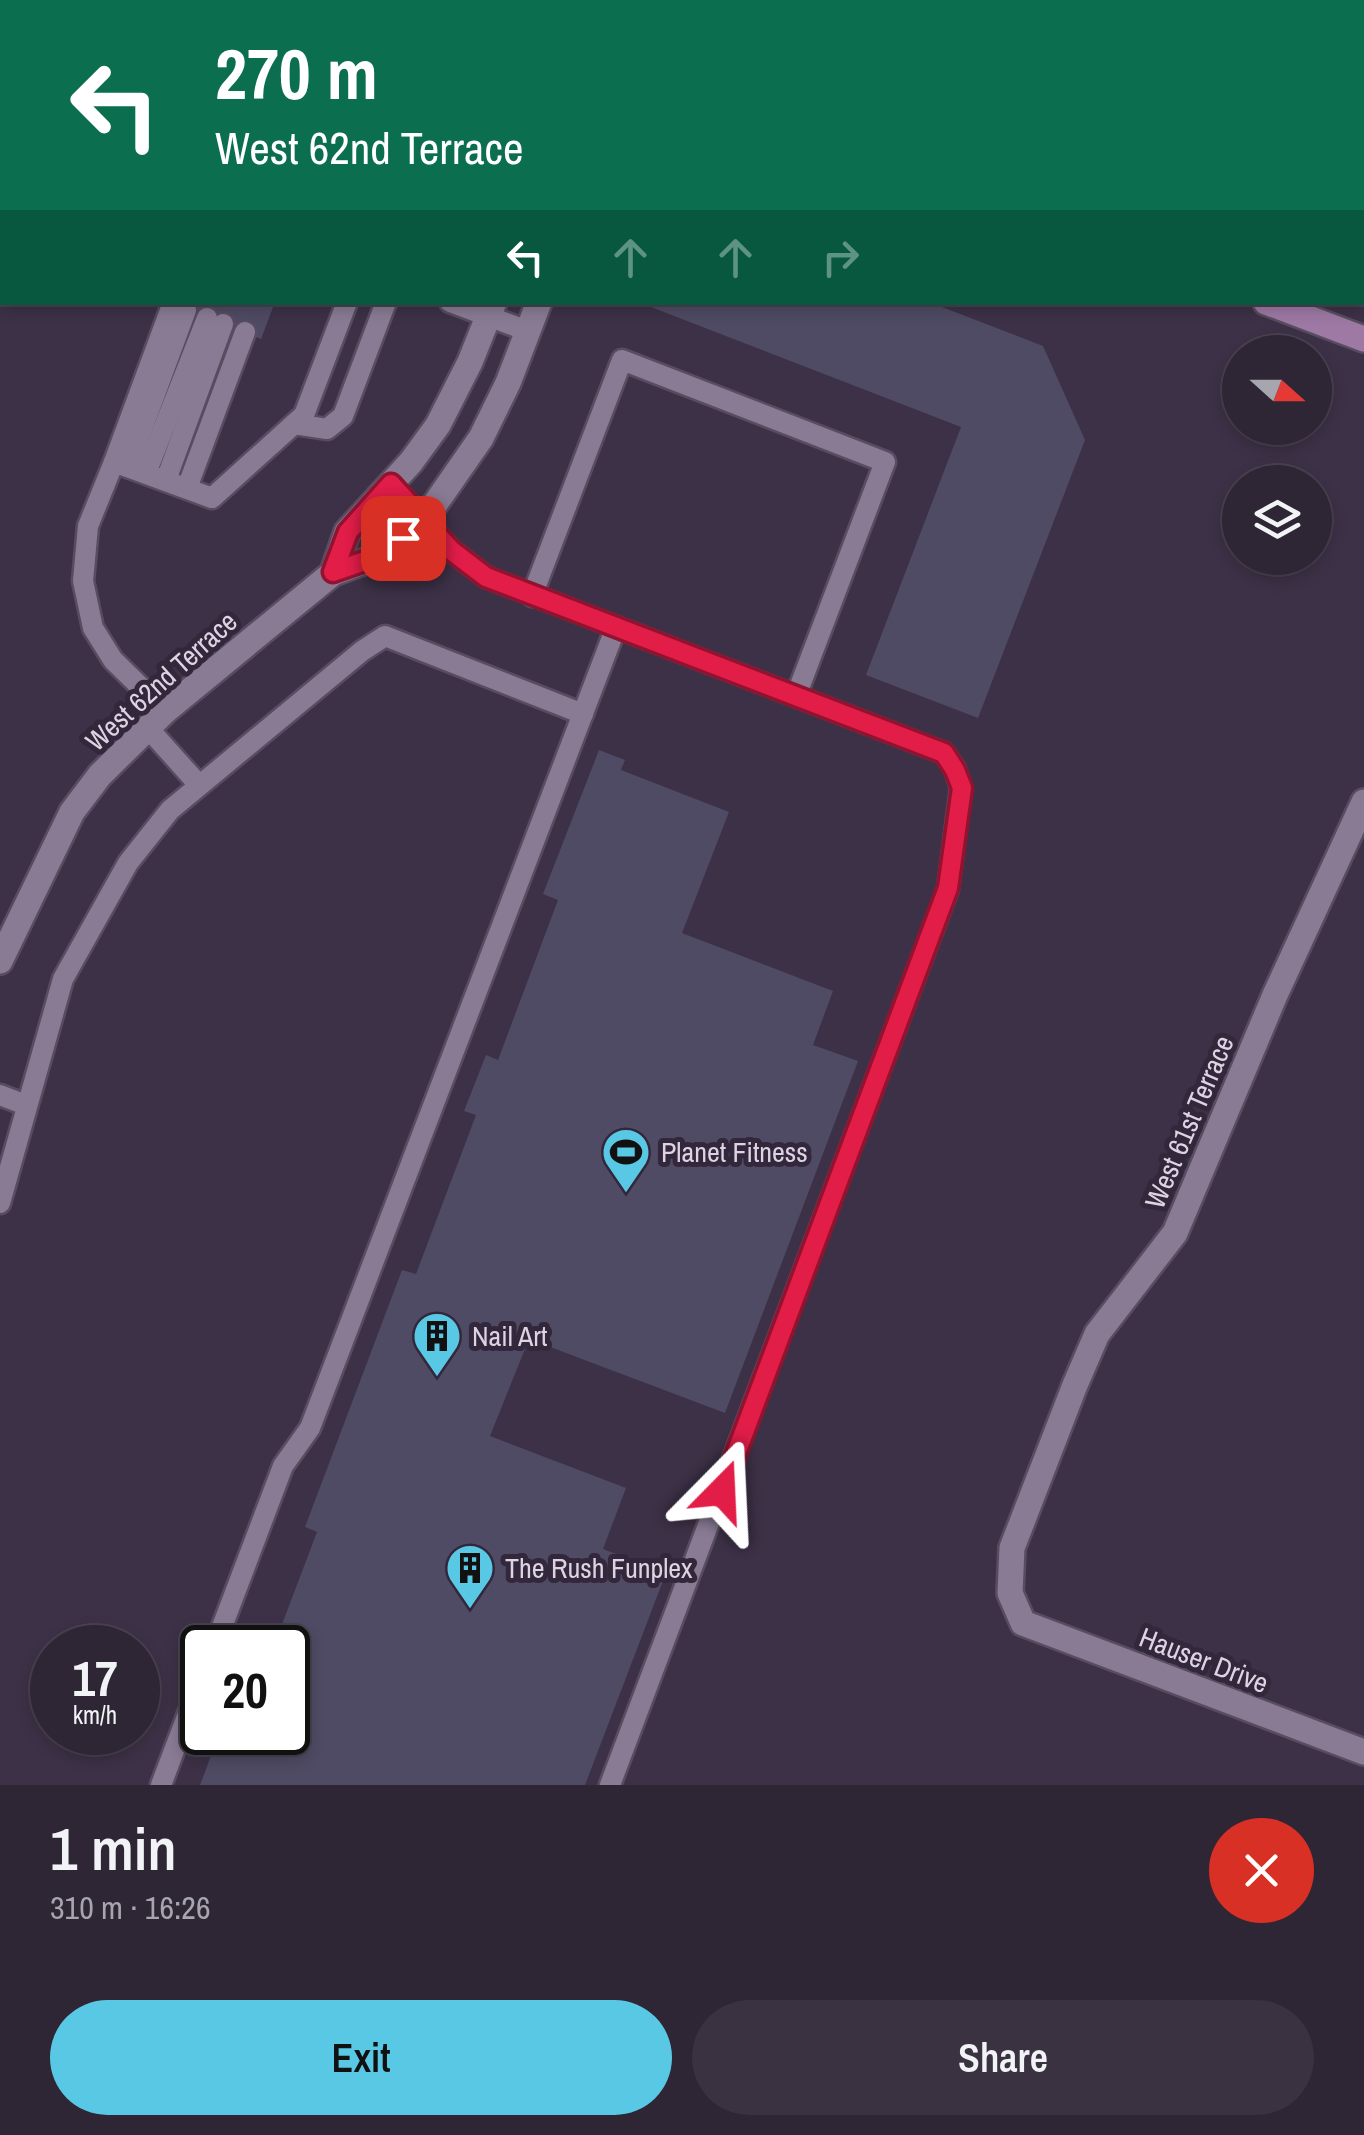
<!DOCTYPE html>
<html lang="en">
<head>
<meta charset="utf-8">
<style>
  :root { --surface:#2e2535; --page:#3a3141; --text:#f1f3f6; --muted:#a7a5ad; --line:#494250; --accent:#59c8e4 }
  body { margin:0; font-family:"Archivo Narrow",sans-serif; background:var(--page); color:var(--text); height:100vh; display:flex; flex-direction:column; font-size:38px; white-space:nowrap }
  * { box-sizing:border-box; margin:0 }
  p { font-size:32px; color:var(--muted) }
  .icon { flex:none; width:55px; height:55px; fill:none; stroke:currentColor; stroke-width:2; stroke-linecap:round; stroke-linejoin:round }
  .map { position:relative; height:1785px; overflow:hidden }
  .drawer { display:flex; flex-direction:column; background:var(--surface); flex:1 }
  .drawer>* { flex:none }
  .hud { position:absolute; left:0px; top:0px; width:1365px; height:305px; box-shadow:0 5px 15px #0003,0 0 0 2px var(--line); background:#0b6e4f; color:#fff; overflow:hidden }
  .needle { width:65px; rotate:111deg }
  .controls { position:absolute; left:1222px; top:335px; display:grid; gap:20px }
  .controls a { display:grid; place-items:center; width:110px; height:110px; border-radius:50%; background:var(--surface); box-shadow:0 5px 15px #0003,0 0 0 2px var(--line); font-size:50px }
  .speed { position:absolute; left:30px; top:1625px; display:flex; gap:20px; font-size:50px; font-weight:700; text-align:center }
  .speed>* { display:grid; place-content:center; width:130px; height:130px; border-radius:50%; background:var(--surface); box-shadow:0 5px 15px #0003,0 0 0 2px var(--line); line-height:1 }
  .speed small { font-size:25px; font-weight:400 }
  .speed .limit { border:5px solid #111; border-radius:15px; background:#fff; color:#111 }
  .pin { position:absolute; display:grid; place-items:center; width:85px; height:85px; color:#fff; margin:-42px; border-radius:20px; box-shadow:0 5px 15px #0006 }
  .me { position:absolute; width:110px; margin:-55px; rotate:21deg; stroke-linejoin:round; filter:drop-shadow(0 0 8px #0008) }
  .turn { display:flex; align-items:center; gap:35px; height:210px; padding:0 50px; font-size:45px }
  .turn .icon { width:130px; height:130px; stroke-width:2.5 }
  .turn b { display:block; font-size:70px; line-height:85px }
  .lanes { display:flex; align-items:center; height:95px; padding:0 50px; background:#0003; justify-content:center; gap:50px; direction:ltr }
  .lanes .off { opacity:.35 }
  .round { display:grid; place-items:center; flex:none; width:105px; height:105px; border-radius:52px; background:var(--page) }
  .headline { display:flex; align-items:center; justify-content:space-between; height:170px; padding:0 50px }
  h1 { font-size:60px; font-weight:600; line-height:75px }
  .button { display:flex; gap:20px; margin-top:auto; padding:20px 50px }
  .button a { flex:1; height:115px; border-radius:60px; background:var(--accent); color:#111; font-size:40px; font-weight:600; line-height:115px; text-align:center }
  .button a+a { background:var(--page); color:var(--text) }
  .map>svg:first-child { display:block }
  .built { fill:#473753 }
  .building { fill:#4f4b64 }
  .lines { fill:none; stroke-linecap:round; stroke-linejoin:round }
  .service-casing { stroke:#584d60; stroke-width:25 }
  .minor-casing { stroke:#584d60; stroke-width:30 }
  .secondary-casing { stroke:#584d60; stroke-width:30 }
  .service { stroke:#897b94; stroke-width:20 }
  .minor { stroke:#897b94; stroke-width:25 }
  .secondary { stroke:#9d79a4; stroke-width:25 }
  .route-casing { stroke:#92132f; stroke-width:25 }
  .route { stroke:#e11d48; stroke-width:18 }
  .labels { text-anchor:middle; stroke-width:10; stroke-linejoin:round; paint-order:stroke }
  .street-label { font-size:28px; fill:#dcd4e2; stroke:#33273c }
  .poi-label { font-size:28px; fill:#dcd4e2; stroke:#33273c; text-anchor:start }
</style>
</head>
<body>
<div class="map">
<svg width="1364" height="1785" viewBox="0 0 1364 1785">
  <rect width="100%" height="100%" fill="#3d3147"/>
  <polygon class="built" points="766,0 1336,0 1335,2"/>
  <g class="building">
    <polygon points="168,302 275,302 261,339"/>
    <polygon points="638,302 929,302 1043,346 1085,440 978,718 866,675 961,427"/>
    <polygon points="599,750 625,760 621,770 729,812 682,933 833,991 813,1045 858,1061 725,1413 529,1339 490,1436 626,1488 603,1549 666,1573 585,1785 200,1785 220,1732 288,1732 288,1648 273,1648 317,1532 305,1527 402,1270 416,1274 476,1115 464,1111 486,1055 498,1060 558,900 543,894"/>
  </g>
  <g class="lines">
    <g class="service-casing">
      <g id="service">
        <polyline points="938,0 944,2"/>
        <polyline points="663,2 664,0"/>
        <polyline points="450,302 528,331"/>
        <polyline points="294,424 327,429 343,416 386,302"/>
        <polyline points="114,462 172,305"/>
        <polyline points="128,467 186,310"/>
        <polyline points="146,473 207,318"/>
        <polyline points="166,480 223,324"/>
        <polyline points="391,484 452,551 486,577 944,753 955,769 961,788 948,889 610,1785"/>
        <polyline points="187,488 245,332"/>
        <polyline points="532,596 622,360 885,462 796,696"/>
        <polyline points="165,711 113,660 93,628 83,581 88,526 114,462 212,498 304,415 347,302"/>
        <polyline points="147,727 199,785"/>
        <polyline points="0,1095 26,1105"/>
        <polyline points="0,1203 63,979 128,863 170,810 362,651 385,636 583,714"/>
        <polyline points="214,1648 283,1466 310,1428 616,627"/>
        <polyline points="161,1785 202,1677"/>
      </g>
    </g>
    <g class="minor-casing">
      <g id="minor">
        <polyline points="613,2 614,0"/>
        <polyline points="1359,2 1360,0"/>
        <polyline points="333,573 347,532 411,462 438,425 470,362 494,302"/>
        <polyline points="1364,802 1275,995 1175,1233 1097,1334 1075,1385 1012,1548 1010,1593 1023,1623 1364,1752"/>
        <polyline points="0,961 72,812 100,775 165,711 333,573 382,555 424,520 481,438 508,383 539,302"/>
      </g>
    </g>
    <g class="secondary-casing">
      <g id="secondary">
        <polyline points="378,0 385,2"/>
        <polyline points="637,0 643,2"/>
        <polyline points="1266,302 1364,339"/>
      </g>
    </g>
    <use href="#service" class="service"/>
    <use href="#minor" class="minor"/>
    <use href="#secondary" class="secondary"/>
  </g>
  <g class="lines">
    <g class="route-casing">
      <polyline id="route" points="403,538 382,555 333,572 348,532 391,484 452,551 486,577 944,753 955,770 962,788 948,888 722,1491"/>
    </g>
    <use href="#route" class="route"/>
  </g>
  <defs>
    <g id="stadium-pin" transform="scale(2.5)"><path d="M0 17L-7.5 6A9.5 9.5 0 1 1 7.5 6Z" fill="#59c8e4" stroke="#33273c"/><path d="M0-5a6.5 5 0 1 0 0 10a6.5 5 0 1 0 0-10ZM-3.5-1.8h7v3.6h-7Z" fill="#111"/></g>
    <g id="building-pin" transform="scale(2.5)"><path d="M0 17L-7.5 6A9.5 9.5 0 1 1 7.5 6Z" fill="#59c8e4" stroke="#33273c"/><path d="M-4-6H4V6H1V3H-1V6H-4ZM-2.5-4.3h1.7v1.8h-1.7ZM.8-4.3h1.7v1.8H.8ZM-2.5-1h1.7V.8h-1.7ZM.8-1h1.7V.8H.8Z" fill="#111"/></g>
  </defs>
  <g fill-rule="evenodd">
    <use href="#stadium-pin" x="626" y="1152"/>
    <use href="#building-pin" x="437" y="1336"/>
    <use href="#building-pin" x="470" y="1568"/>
  </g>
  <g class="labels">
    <g class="street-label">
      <text transform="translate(161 681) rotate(-42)" y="10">West 62nd Terrace</text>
      <text transform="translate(1189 1122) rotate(-67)" y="10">West 61st Terrace</text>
      <text transform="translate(1204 1660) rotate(21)" y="10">Hauser Drive</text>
    </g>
    <g class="poi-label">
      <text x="661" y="1162">Planet Fitness</text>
      <text x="472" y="1346">Nail Art</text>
      <text x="505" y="1578">The Rush Funplex</text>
    </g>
  </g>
</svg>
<div class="controls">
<a><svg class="needle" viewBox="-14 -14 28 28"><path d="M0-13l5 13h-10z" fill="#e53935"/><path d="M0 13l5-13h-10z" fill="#a7a5ad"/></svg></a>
<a><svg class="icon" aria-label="layers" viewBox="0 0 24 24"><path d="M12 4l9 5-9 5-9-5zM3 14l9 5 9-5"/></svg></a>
</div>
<div class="speed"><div>17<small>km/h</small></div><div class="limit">20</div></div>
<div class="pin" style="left:403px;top:538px;background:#d93025"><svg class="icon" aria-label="arrive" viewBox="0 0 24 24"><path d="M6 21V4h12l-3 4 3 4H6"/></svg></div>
<svg class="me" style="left:722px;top:1491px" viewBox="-20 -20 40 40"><path d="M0-17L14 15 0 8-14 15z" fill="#e11d48" stroke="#fff" stroke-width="4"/></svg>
<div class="hud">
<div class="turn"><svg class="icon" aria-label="left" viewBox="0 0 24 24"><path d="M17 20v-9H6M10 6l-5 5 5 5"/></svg><div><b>270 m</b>West 62nd Terrace</div></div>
<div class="lanes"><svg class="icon" aria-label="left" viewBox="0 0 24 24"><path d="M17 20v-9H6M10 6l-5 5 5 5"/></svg><svg class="icon off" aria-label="ahead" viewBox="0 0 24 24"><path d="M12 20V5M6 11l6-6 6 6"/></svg><svg class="icon off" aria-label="ahead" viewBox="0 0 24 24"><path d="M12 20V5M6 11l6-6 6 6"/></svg><svg class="icon off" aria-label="right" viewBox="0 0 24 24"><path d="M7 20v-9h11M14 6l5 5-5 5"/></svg></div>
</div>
</div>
<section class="drawer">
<div class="headline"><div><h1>1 min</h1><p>310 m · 16:26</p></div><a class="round" style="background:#d93025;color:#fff"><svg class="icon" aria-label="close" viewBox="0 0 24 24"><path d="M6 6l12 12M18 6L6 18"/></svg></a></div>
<div class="button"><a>Exit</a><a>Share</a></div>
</section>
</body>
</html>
